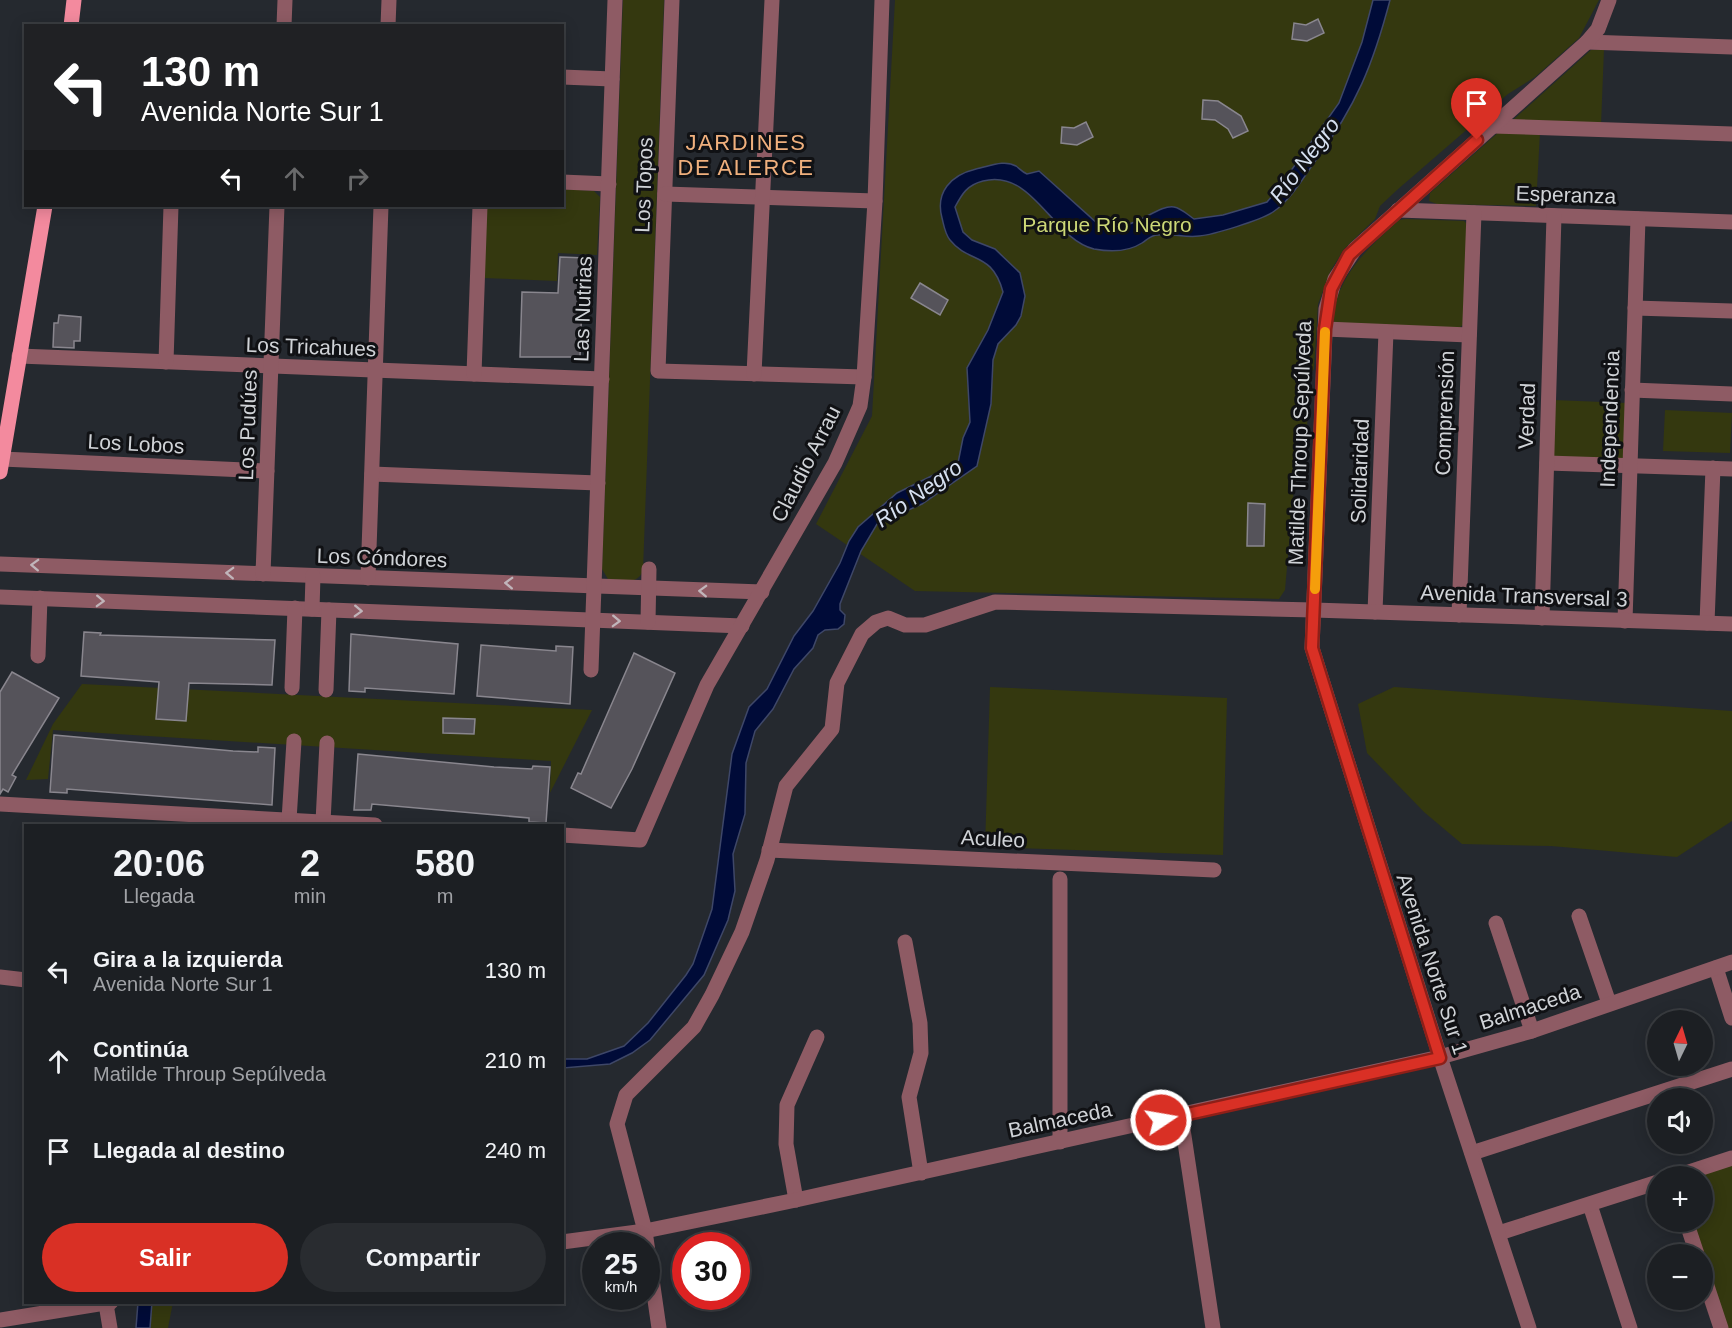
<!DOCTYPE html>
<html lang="es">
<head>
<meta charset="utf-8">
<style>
  :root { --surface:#1c1f23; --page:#292c30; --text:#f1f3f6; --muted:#a0a2a6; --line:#3a3d41; --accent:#d93025 }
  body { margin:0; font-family:Arial,sans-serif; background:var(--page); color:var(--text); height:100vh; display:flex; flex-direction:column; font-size:22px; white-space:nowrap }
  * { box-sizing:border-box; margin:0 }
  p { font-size:20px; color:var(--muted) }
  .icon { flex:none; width:33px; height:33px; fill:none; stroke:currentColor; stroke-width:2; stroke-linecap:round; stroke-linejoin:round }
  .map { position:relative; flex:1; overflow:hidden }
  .panel { position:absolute; left:24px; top:824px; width:540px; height:480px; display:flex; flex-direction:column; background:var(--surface); border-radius:0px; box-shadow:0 3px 15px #0003,0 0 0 2px var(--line) }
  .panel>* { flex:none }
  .guide { position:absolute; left:24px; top:24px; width:540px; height:183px; border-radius:0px; box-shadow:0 3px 15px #0003,0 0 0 2px var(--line); background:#202124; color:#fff; overflow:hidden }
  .needle { width:39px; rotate:5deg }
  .tools { position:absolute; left:1647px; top:1010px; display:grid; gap:12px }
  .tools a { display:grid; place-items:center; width:66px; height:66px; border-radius:50%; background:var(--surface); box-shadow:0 3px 15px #0003,0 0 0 2px var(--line); font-size:30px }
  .speed { position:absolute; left:582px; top:1232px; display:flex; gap:12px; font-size:30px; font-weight:700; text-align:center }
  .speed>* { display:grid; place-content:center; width:78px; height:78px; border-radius:50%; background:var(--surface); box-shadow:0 3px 15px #0003,0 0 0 2px var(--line); line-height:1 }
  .speed small { font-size:15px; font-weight:400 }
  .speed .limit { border:9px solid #d22; background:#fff; color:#111 }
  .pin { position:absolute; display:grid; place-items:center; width:51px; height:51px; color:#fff; margin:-62px -26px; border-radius:50% 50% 50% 0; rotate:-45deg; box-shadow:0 0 6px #0007 }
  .pin .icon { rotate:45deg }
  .me { position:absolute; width:66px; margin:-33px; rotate:78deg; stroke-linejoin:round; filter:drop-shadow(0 0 4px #0008) }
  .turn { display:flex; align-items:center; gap:21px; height:126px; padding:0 18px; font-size:27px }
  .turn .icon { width:78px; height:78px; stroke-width:2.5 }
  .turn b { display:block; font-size:42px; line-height:51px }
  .lanes { display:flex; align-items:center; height:57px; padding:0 18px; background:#0003; justify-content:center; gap:30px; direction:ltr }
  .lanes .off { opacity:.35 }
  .eta { display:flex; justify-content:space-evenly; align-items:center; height:102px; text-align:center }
  .eta b { font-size:36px; font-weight:600; line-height:42px }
  .cta { display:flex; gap:12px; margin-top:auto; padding:12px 18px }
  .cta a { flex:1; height:69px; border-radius:36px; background:var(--accent); color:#fff; font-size:24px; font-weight:600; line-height:69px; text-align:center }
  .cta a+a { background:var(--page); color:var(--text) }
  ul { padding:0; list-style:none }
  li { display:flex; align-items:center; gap:18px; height:90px; padding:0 18px }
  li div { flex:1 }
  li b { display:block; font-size:22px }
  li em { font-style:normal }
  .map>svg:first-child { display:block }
  .green { fill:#34380f }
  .water { fill:#000b38; stroke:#3e4768; stroke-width:1.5 }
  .building { fill:#55535a; stroke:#89868e; stroke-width:1.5 }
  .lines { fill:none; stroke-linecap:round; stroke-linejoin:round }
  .minor { stroke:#8e5b64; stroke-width:15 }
  .major { stroke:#f38a9e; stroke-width:15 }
  .oneway { stroke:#c0b5ba }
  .route-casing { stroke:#8d1f18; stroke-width:15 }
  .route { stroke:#d93025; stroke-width:10 }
  .slow { stroke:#f59e0b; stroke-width:10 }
  .labels { text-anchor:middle; stroke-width:6; stroke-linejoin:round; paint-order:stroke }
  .street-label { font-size:21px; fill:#d0d3d7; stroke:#101114 }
  .park-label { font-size:21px; fill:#cdd877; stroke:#101114 }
  .neighbourhood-label { font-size:22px; letter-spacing:1.5px; fill:#f0b07d; stroke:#101114 }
  .water-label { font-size:22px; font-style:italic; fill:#d6e0f0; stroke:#101114 }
</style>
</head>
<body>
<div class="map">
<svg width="1732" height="1328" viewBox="0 0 1732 1328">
  <rect width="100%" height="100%" fill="#25292f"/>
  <g class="green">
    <path d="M623 0H664L643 570C638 586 622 580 608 579L602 569Z"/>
    <polygon points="895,0 1599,0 1579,38 1535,77 1508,94 1397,190 1380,206 1375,219 1344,249 1331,270 1318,304 1314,369 1308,375 1307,444 1294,487 1285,590 1279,599 915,591 816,524 872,416"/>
    <polygon points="1604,49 1601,125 1513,120 1591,50"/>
    <polygon points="1500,131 1540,132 1536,206 1437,204 1429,201 1430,193"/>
    <polygon points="563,189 594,191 600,197 597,255 558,253 557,281 483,278 485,206 562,206"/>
    <path d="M1406 219 1464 221 1467 224 1466 322 1457 330 1335 323C1330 316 1334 308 1336 301 1348 265 1372 245 1399 220Z"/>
    <polygon points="1554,400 1627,403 1623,459 1554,458"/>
    <polygon points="1665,410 1732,413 1730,453 1663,451"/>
    <polygon points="82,684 592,710 550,793 551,761 53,730 48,779 26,780 53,724"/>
    <polygon points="990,687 1227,698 1223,855 985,847"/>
    <polygon points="1394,687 1732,711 1732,821 1677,857 1551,846 1462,844 1424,812 1367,753 1358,704"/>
    <polygon points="1732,1158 1732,1328 1721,1328 1703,1271 1702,1254 1686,1221 1702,1221 1702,1176 1677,1176"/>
    <polygon points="152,1302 173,1302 168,1328 150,1328"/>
  </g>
  <g class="water">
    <path d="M1373 0H1390C1373 65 1356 106 1316 160 1303 178 1291 200 1273 212 1261 220 1213 235 1199 236 1185 238 1172 233 1158 235 1151 235 1148 239 1142 243 1128 252 1110 252 1094 249 1052 239 1033 168 983 181 967 185 962 194 955 207L963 232 972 240 995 249 1020 273 1025 296 1021 316 1016 325 998 344 993 360 991 404 977 466 922 504 877 524 861 551 840 604V610L845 615 844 624 838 629 825 630 818 635 813 648 794 669 773 709 755 731 746 763 745 814 733 854 735 891 728 920 704 975 650 1040 632 1053 610 1064 563 1068V1059H587L624 1046 648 1023 686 975 693 964 712 909 732 754 749 707 767 689 794 636 813 611 840 563 849 541 858 527 897 493 958 463 963 438 970 422 967 368 988 330 1003 292C992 251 969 264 950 240 945 234 944 226 942 218 935 192 951 175 976 169 988 167 1004 159 1016 166 1020 169 1022 172 1027 174L1039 171 1097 223C1129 238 1155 204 1174 207 1181 208 1188 215 1194 219L1223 215 1267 202 1278 189 1339 103 1362 42Z"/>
    <polygon points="138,1302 152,1302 150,1328 136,1328"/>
  </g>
  <g class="building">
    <polygon points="1318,19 1324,33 1307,41 1292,39 1294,23 1306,25"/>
    <polygon points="1203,100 1218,101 1241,116 1248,131 1233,138 1228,129 1215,120 1202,119"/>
    <polygon points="1086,122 1093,137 1077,145 1061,143 1062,127 1074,128"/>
    <polygon points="560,257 586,258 585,273 583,273 580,357 520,357 522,292 558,293"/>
    <polygon points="920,283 948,300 940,315 911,298"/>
    <polygon points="59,315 81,317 80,341 74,341 74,348 53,347 54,323 58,323"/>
    <polygon points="1248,503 1265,504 1264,546 1247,546"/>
    <polygon points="84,632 101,633 100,635 275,640 272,685 189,683 186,721 156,719 159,682 81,676"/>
    <polygon points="351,634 458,644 454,694 365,688 365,692 349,691"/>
    <polygon points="481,645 556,651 556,646 573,647 570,704 477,696"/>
    <polygon points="634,653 675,673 632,769 611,808 571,788 578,773 581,774"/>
    <polygon points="12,672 59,698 12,775 16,777 8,792 3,789 0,794 0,692"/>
    <polygon points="443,718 475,719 474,734 443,733"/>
    <polygon points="54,735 233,751 258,752 258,747 275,748 272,805 67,789 67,793 50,792"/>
    <polygon points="358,754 494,767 532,769 533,766 550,767 546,823 529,822 529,818 372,804 371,810 354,810"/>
  </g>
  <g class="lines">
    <g class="minor">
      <polyline points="672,0 658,371 864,377"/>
      <polyline points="284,26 285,0"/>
      <polyline points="388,26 389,0"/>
      <polyline points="1587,42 1732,47"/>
      <polyline points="562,77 612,79"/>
      <polyline points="1493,126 1732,134"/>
      <polyline points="562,182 609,184"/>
      <polyline points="665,194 875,201"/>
      <polyline points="1398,210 1732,222"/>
      <polyline points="1635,308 1732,311"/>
      <polyline points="1325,329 1469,335"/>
      <polyline points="19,356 602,379"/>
      <polyline points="166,362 171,206"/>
      <polyline points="474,374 480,206"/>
      <polyline points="754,374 772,0"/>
      <polyline points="1632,390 1732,394"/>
      <polyline points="2,459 267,471"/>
      <polyline points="1547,463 1732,469"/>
      <polyline points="372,474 598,483"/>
      <polyline points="0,564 762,592"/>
      <polyline points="263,574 277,206"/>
      <polyline points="368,578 381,206"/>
      <polyline points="0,597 742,626"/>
      <polyline points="312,609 313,576"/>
      <polyline points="1375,612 1386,332"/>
      <polyline points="1459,615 1474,213"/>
      <polyline points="1542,618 1554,216"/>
      <polyline points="1625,621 1638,219"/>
      <polyline points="648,622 649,569"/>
      <polyline points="1707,623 1713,468"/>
      <polyline points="38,656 40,598"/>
      <polyline points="591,670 615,0"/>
      <polyline points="292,688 295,608"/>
      <polyline points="326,690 329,610"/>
      <polyline points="0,804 375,825"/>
      <polyline points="289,820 294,741"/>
      <polyline points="323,822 327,743"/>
      <polyline points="562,835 640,840 707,685 835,463 860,406 864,377 875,201 882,0"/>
      <polyline points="769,850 1214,870"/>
      <polyline points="1579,916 1609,1003"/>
      <polyline points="1496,923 1532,1031"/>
      <polyline points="905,942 920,1023 921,1053 909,1097 921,1173"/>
      <polyline points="1716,968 1732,1018"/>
      <polyline points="0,977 26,980"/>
      <polyline points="1181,1116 1213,1328"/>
      <polyline points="1060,1142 1060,879"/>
      <polyline points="1472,1153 1732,1069"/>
      <polyline points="1677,1176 1732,1158"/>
      <polyline points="796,1200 786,1144 787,1105 817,1037"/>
      <polyline points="1590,1205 1630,1328"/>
      <polyline points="1686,1221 1697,1254"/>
      <polyline points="1499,1233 1658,1182"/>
      <polyline points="562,1242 645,1231 796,1200 1440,1057 1532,1031 1732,962"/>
      <polyline points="1702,1271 1721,1328"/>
      <polyline points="106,1304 110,1328"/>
      <polyline points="0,1320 111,1302"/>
      <polyline points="659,1328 645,1231 617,1124 626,1095 694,1027 712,995 742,932 767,860 786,786 832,729 837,683 862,634 876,622 888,618 905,625 925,625 995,602 1314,610 1732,624"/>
      <polyline points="1529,1328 1440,1057 1312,648 1326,309 1335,279 1355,249 1587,42 1598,29 1609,0"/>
    </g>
    <g class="major">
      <polyline points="71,26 74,0"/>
      <polyline points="0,472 45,206"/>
    </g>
  </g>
  <defs><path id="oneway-chevron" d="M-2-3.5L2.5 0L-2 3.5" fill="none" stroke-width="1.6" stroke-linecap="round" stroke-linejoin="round" transform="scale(1.5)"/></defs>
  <g class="oneway">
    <use href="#oneway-chevron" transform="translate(35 565) rotate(-178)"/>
    <use href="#oneway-chevron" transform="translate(230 573) rotate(-178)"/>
    <use href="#oneway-chevron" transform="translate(509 583) rotate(-178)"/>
    <use href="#oneway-chevron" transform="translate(703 591) rotate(-178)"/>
    <use href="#oneway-chevron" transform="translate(100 601) rotate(2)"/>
    <use href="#oneway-chevron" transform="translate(358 611) rotate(2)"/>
    <use href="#oneway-chevron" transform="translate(616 621) rotate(2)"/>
  </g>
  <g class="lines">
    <g class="route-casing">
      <polyline id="route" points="1161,1120 1440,1058 1312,648 1325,329 1331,289 1349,255 1477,140"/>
    </g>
    <use href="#route" class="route"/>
    <polyline class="slow" points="1315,589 1325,332"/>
  </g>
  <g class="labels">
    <g class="street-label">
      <text transform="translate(644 185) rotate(-88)" y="7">Los Topos</text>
      <text transform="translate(1566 195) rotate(2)" y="7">Esperanza</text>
      <text transform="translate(583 309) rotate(-88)" y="7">Las Nutrias</text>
      <text transform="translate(311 347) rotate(2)" y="7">Los Tricahues</text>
      <text transform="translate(1445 413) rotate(-88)" y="7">Comprensión</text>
      <text transform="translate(1527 416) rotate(-88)" y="7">Verdad</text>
      <text transform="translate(1610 419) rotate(-88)" y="7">Independencia</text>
      <text transform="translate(248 425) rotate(-88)" y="7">Los Pudúes</text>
      <text transform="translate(1300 443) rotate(-88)" y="7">Matilde Throup Sepúlveda</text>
      <text transform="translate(136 444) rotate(3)" y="7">Los Lobos</text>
      <text transform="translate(806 464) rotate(-63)" y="7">Claudio Arrau</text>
      <text transform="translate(1360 471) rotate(-88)" y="7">Solidaridad</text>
      <text transform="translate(382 558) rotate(2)" y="7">Los Cóndores</text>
      <text transform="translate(1524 596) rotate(2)" y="7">Avenida Transversal 3</text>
      <text transform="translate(993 839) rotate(3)" y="7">Aculeo</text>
      <text transform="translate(1432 964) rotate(72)" y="7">Avenida Norte Sur 1</text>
      <text transform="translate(1530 1007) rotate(-18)" y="7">Balmaceda</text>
      <text transform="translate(1060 1120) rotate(-12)" y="7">Balmaceda</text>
    </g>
    <g class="park-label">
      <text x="1107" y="232">Parque Río Negro</text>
    </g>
    <g class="neighbourhood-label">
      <text x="746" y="150">JARDINES<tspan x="746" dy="25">DE ALERCE</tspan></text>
    </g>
    <g class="water-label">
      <text transform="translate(1304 160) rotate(-53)" y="8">Río Negro</text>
      <text transform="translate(918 493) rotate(-35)" y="8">Río Negro</text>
    </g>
  </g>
</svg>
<div class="tools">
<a><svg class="needle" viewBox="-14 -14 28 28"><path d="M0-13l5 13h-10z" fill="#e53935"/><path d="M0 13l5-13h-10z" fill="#a0a2a6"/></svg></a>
<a><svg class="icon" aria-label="sound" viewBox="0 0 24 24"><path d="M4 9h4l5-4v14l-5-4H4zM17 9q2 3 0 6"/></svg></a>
<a>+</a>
<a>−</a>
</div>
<div class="speed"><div>25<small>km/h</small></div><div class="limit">30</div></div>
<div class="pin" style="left:1477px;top:140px;background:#d93025"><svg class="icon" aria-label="arrive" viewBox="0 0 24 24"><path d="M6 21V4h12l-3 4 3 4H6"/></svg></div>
<svg class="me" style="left:1161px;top:1120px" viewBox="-20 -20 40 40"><circle r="17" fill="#d93025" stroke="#fff" stroke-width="3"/><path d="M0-11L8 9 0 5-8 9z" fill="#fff"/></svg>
<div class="guide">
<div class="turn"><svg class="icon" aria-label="left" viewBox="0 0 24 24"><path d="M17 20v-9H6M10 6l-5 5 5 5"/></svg><div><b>130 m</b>Avenida Norte Sur 1</div></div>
<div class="lanes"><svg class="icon" aria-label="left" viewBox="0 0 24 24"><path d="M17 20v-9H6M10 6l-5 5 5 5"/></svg><svg class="icon off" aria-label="ahead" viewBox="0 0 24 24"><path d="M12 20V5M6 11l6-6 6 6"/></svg><svg class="icon off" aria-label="right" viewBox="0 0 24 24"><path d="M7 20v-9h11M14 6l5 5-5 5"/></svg></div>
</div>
<section class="panel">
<div class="eta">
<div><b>20:06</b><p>Llegada</p></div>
<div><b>2</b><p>min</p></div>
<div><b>580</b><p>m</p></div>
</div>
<ul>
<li><svg class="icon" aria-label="left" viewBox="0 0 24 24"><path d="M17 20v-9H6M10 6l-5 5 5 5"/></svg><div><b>Gira a la izquierda</b><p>Avenida Norte Sur 1</p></div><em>130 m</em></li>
<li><svg class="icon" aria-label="ahead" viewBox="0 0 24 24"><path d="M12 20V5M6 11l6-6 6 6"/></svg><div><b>Continúa</b><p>Matilde Throup Sepúlveda</p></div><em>210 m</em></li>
<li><svg class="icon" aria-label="arrive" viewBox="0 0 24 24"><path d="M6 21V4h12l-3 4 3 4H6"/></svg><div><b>Llegada al destino</b></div><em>240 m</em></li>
</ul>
<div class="cta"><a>Salir</a><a>Compartir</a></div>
</section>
</div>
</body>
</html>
